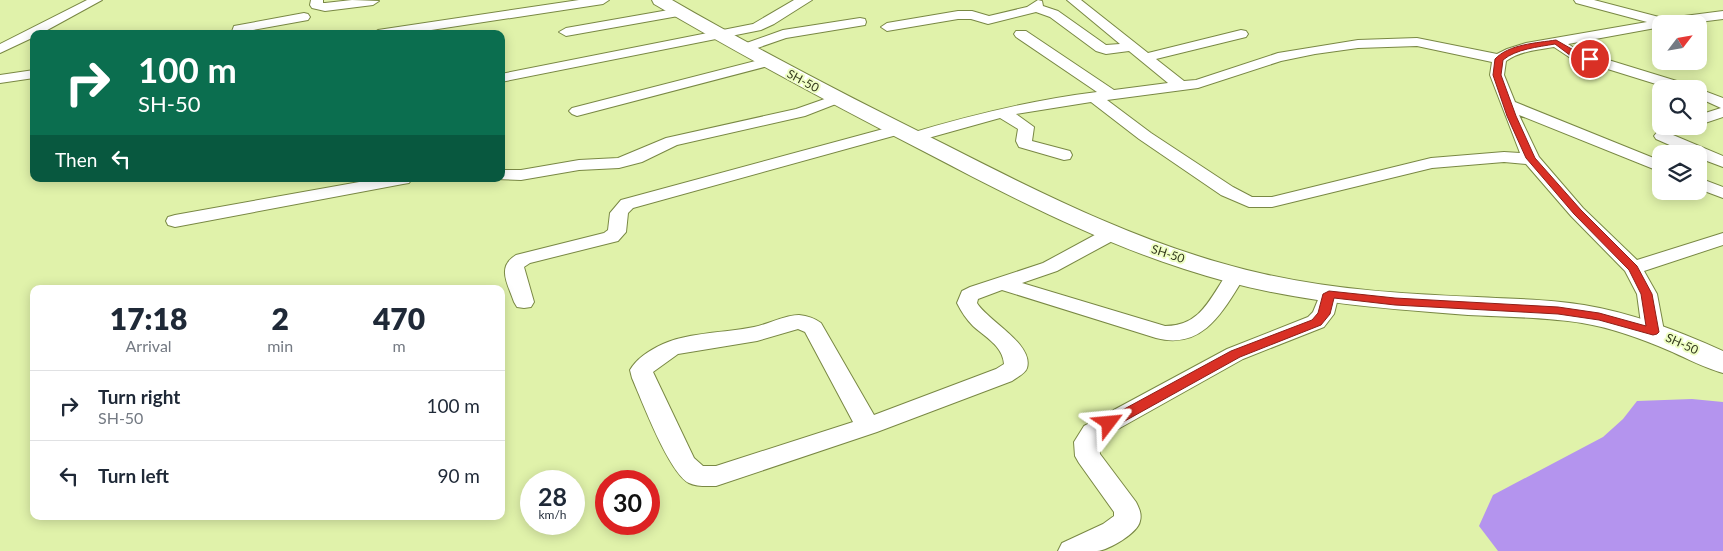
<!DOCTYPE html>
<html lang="en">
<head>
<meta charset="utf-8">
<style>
  :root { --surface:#fff; --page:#f2f2f3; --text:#1f2937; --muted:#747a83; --line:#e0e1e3 }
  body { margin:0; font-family:Lato,sans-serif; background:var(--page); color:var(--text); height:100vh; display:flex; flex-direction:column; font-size:19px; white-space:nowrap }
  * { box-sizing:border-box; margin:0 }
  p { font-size:16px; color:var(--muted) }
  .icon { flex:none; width:28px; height:28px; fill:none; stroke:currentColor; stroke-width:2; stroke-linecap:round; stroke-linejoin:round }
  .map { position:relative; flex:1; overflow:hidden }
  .details { position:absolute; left:30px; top:285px; width:475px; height:235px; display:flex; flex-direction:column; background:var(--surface); border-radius:10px; box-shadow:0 2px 12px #0003 }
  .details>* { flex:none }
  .top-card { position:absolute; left:30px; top:30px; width:475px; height:152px; border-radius:10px; box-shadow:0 2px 12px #0003; background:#0b6e4f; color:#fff; overflow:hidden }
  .needle { width:32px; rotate:59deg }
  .buttons { position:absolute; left:1652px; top:15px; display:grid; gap:10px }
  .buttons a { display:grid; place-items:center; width:55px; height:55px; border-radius:10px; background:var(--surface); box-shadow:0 2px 12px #0003; font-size:25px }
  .speed { position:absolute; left:520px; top:470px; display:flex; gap:10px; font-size:25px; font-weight:700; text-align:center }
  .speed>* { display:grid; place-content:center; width:65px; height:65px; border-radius:50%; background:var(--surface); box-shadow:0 2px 12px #0003; line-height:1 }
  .speed small { font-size:12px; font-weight:400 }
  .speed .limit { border:8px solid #d22; background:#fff; color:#111 }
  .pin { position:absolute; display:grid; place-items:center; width:42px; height:42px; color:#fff; margin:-21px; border:2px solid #fff; border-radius:50%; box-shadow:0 1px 5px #0007 }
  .me { position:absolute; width:55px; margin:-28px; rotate:61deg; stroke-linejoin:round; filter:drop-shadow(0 0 4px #0008) }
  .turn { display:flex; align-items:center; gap:18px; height:105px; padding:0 25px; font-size:22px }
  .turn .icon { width:65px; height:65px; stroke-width:2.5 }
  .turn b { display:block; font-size:35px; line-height:42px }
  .then { display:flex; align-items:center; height:48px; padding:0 25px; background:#0003; gap:10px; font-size:19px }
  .eta { display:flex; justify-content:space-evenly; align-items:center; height:85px; text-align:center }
  .eta b { font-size:30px; font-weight:800; line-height:35px }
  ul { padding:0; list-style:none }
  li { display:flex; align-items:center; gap:15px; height:70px; padding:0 25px; border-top:1px solid var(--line) }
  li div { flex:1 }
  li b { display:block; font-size:19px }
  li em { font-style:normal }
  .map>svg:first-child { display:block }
  .water { fill:#b494ee }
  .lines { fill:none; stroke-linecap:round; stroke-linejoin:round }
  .street-casing { stroke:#798844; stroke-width:2 }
  .highway-casing { stroke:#798844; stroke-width:2 }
  .street { fill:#fff; fill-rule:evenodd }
  .highway { fill:#fff; fill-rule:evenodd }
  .route { fill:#d93025; stroke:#8d1f18 }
  .labels { text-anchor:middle; stroke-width:4; stroke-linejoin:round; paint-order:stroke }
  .street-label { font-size:12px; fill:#31381b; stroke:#effec4 }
</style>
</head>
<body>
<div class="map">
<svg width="1723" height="551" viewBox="0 0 1723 551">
  <rect width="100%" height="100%" fill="#e0f2aa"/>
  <polygon class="water" points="1692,399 1723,402 1723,551 1498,551 1479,526 1493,495 1603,437 1623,419 1637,401"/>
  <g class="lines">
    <g class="street-casing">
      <g id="street">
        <polygon points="87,0 102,0 40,34 34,34 34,37 0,53 0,44"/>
        <polygon points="311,0 323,0 323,3 325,3 352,0 379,1 373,5 325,11 312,8 310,5"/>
        <polygon points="579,0 609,0 603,4 405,34 372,34 378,30"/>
        <polygon points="794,0 812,0 774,24 761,30 501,82 501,74 753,24"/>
        <path d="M1038 0 1042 1 1043 6 1058 11 1106 45 1120 44 1067 0H1081L1148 53 1241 30 1246 31 1248 34 1246 37 1156 59 1184 81 1196 80 1278 53 1358 40 1417 38 1497 54 1507 49 1526 43 1647 22 1576 3 1574 0H1594L1659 17 1661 19 1723 11V19L1683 24H1661V27L1568 44 1579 51 1693 86 1695 89H1672L1569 57 1554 47C1537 50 1520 51 1506 61L1504 75 1515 102 1661 161V172L1519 115 1539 157 1583 208 1637 260 1723 233V245L1644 271 1657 294 1664 331 1661 336 1653 338 1645 336 1642 331 1637 294 1625 271 1571 216 1526 164 1504 162 1432 168 1272 207H1249L1221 195 1139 139 1091 102 1016 114 1034 127 1032 141 1070 151 1072 155 1070 159 1064 160 1019 147 1016 141 1018 129 1000 118 914 142 908 140 906 137 908 134C971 115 1032 100 1097 92L1016 37 1014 34 1016 31H1026L1114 90 1168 83 1129 51 1106 54 1096 51 1050 17 1036 12 988 24 971 19H958L887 31 881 27 887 23 958 11H972L989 16 1027 7ZM1417 46 1492 62 1490 75 1520 153 1504 152 1431 158 1272 197H1252L1233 187 1151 133 1107 100 1198 88 1281 61 1315 54 1358 48Z"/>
        <polygon points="680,8 684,9 686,12 684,15 566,36 559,32 566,28"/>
        <polygon points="304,13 308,14 310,17 308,20 247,31 244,34 231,34 234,26"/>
        <polygon points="860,18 865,19 866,22 865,25 786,38 743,53 736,49 738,46 783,30"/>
        <polygon points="767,58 772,59 774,62 772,65 577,116 572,114 569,111 572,108"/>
        <polygon points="34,70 34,78 0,83 0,75"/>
        <polygon points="1698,89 1699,89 1723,98 1723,117 1699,125 1699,115 1721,108 1699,98"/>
        <polygon points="836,95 841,96 843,99 841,102 805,116 677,145 642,162 619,168 579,170 521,180 495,179 501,179 501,170 521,170 579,160 618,158 666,138 796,109"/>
        <path d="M898 125 904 127 906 130 904 133 633 208 628 213 626 232 618 241 530 263 524 267 534 302 531 307 524 308 517 307 514 302C508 284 496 267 516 255L604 233 608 230 610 213 621 200Z"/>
        <path d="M1666 126H1690L1688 129 1673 135 1723 156V167L1699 158V154H1690L1656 139 1654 136C1658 131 1660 128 1666 126Z"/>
        <polygon points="1699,178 1723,187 1723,198 1699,189"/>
        <polygon points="376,179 412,179 409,183 403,184 175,227 168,225 166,221 168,217 175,215"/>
        <path d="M1111 228 1118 230 1120 234 1118 238 1057 271 1022 283 1165 326C1201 326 1210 298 1228 272L1235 270 1242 272 1245 276C1224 309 1204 351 1156 338L1002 290 978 299 977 303C988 321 1034 344 1027 368 1025 374 1017 377 1012 381L877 432 716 486C707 486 697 487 689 483 669 473 642 401 632 378L630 370C637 358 650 350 663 344 690 332 725 333 754 327 769 324 785 315 799 315 808 316 814 318 821 323L874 415 996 369 1004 364C1003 346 985 337 973 326 966 319 961 311 957 303L962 291 970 287 1043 263 1104 230ZM798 329 805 332 853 422 716 466H703L694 458 653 372 678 354 757 341Z"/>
        <path d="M1329 288 1336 290 1339 294 1334 314 1324 327 1243 359 1102 438 1099 443 1100 454 1136 502C1139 508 1142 514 1140 521 1138 533 1109 550 1097 551 1084 551 1071 551 1058 551L1062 543 1103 524 1114 516V512L1079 463 1075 456 1074 442 1084 426 1227 349 1308 317 1313 312 1322 290Z"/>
      </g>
    </g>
    <g class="highway-casing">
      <path id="highway" d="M652 0H672C762 52 853 99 946 145 1048 197 1152 249 1264 274 1334 290 1406 294 1477 297 1513 299 1549 299 1584 305 1633 313 1678 331 1723 351V373C1705 368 1688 359 1670 351 1642 339 1613 328 1582 323 1544 317 1506 317 1468 315 1387 309 1307 303 1228 282 1122 254 1024 204 927 153 834 105 744 57 654 4Z"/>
    </g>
    <use href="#street" class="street"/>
    <use href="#highway" class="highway"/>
  </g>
  <path class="route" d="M1556 40 1577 52 1594 59 1590 61 1571 56 1555 44C1538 47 1516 49 1503 60L1501 75 1516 116 1535 158 1581 210 1637 266 1652 294 1659 332 1657 334 1653 335 1599 320 1558 314 1395 305 1334 298 1330 314 1321 325 1240 357 1114 427H1104L1102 423 1104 420 1231 351 1312 320 1318 313 1323 294 1329 291 1395 298 1558 307 1599 313 1646 326 1641 294 1629 270 1574 214 1526 158 1507 116 1493 75 1495 59C1509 44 1537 43 1556 40Z"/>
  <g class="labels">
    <g class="street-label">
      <text transform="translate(803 81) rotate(28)" y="4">SH-50</text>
      <text transform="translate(1168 254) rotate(18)" y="4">SH-50</text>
      <text transform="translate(1682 344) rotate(24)" y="4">SH-50</text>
    </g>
  </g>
</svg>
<div class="buttons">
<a><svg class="needle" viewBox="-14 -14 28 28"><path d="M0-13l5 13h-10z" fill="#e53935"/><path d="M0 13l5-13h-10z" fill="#747a83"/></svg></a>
<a><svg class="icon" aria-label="search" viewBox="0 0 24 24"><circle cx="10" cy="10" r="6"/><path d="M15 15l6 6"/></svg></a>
<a><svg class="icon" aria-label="layers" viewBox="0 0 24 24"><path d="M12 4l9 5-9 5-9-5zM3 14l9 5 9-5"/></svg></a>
</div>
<div class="speed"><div>28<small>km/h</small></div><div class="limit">30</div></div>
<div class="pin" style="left:1590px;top:59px;background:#d93025"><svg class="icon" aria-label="arrive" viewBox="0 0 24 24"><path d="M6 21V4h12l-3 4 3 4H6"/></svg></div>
<svg class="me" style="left:1109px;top:423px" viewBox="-20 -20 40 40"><path d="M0-17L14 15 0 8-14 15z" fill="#d93025" stroke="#fff" stroke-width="4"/></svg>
<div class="top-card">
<div class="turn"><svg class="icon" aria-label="right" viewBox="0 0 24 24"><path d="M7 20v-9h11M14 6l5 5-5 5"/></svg><div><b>100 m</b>SH-50</div></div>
<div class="then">Then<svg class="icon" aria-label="left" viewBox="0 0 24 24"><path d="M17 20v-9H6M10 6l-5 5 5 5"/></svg></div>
</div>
<section class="details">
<div class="eta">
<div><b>17:18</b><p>Arrival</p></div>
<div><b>2</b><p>min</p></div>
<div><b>470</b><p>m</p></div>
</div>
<ul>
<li><svg class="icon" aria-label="right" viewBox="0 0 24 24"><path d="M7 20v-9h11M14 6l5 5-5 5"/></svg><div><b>Turn right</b><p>SH-50</p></div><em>100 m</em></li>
<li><svg class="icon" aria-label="left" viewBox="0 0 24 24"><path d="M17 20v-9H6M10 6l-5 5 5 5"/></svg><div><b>Turn left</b></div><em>90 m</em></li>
</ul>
</section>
</div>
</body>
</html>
